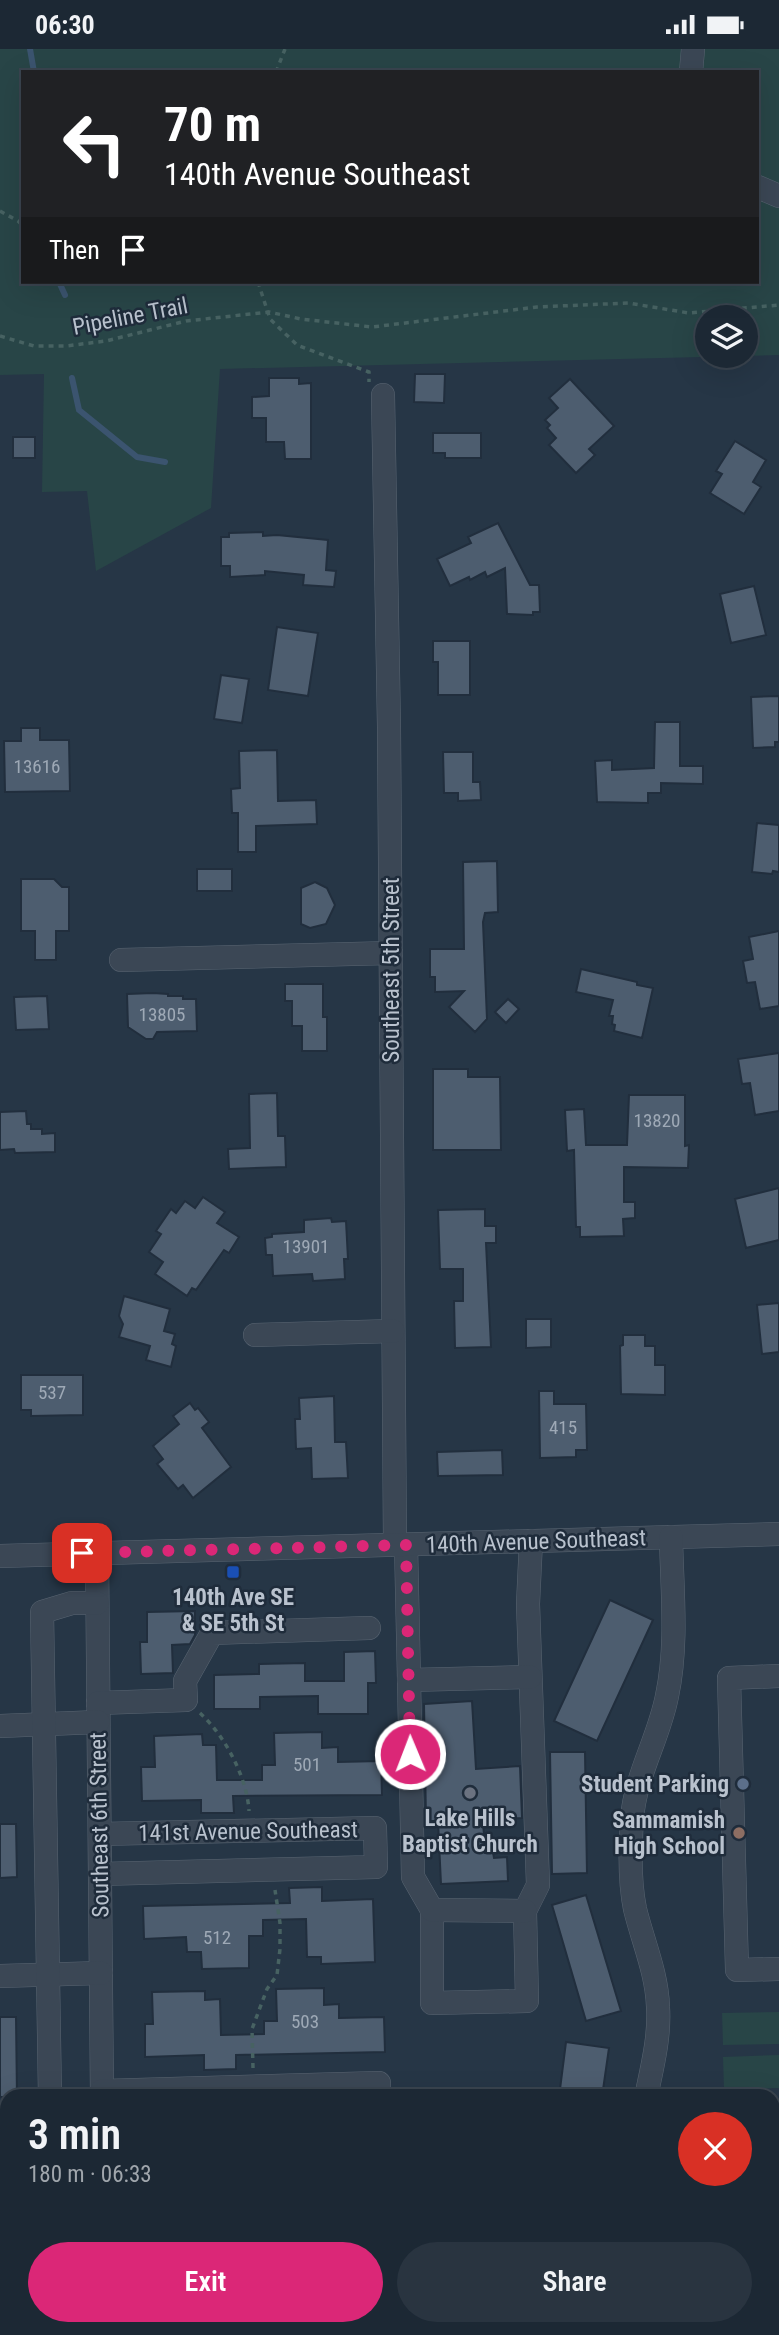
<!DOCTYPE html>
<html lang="en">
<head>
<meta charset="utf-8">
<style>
  :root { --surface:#1c2834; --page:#293440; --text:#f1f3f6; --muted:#a0a6ac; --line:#3a444f; --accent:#db2777 }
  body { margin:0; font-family:"Roboto Condensed",sans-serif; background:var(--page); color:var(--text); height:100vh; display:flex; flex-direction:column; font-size:26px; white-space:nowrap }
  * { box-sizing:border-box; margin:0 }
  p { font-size:23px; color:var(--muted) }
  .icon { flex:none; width:38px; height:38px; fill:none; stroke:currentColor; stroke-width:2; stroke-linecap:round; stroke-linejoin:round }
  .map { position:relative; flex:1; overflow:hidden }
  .side { position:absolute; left:0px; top:2040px; width:780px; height:247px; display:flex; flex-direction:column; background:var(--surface); border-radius:21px 21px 0 0; box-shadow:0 7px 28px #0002,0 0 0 2px var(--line) }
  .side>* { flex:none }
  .top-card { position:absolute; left:21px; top:21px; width:738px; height:214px; border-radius:0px; box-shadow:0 7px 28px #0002,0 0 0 2px var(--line); background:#202124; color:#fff; overflow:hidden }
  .tools { position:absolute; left:695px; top:256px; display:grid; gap:14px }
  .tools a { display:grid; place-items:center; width:63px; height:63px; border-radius:50%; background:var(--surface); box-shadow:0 7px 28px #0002,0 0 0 2px var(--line); font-size:35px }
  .pin { position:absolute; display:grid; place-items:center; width:60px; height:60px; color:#fff; margin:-30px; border-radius:14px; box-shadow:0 4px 10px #0006 }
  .me { position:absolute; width:77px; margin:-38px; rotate:359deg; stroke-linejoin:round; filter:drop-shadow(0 0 5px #0008) }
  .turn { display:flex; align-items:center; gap:24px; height:147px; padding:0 28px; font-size:32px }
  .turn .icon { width:91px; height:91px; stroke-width:2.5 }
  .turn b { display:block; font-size:49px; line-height:60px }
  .then { display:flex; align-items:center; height:66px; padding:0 28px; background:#0003; gap:14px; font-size:26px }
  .round { display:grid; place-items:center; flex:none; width:74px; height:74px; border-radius:37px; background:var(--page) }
  .head { display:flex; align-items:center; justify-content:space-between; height:119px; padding:0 28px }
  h1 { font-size:42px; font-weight:600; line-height:52px }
  .action { display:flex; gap:14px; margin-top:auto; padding:14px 28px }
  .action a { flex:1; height:80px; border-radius:42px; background:var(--accent); color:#fff; font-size:28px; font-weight:600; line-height:80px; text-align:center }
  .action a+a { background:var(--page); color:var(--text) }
  .status { display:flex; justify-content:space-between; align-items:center; height:49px; padding:0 35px; background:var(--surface); direction:ltr }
  .status svg { height:19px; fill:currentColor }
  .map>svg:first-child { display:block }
  .green { fill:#284547; fill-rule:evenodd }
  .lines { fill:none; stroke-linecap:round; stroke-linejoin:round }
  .stream { stroke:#3b546f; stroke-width:6 }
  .building { fill:#4d5d6f; stroke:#212e3d; stroke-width:2 }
  .minor-casing { stroke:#596572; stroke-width:24 }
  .path { stroke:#476262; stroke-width:3.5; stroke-dasharray:5 5; stroke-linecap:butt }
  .minor { stroke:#3b4755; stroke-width:23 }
  .route { stroke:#db2777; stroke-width:12; stroke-dasharray:0 21.6 }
  .transit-dot { fill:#1a4fb4; stroke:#1f2c3b; stroke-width:2.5 }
  .service-dot { fill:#5c6f8a; stroke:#1f2c3b; stroke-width:2.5 }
  .worship-dot { fill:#6b7280; stroke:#1f2c3b; stroke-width:2.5 }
  .education-dot { fill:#8d6e63; stroke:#1f2c3b; stroke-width:2.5 }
  .labels { text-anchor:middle; stroke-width:5; stroke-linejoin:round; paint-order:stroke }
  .number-label { font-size:19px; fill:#9ea9b6 }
  .street-label { font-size:23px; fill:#b9c2ce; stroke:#1f2c3b }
  .poi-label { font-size:23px; font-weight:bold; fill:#b9c2ce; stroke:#1f2c3b }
</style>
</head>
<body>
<div class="status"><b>06:30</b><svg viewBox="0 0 49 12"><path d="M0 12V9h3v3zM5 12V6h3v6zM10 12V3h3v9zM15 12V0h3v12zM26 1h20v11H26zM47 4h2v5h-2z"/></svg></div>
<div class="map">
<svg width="779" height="2286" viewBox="0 0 779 2286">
  <rect width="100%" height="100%" fill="#263646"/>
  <g class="green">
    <path d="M0 0H779V306L220 320 211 459 96 522 87 442 42 443 44 325 0 326ZM23 23H758V233H23ZM707 268H746V306H707Z"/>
    <polygon points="779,1963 779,1995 723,1996 722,1964"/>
    <polygon points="779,2006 779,2039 724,2041 723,2008"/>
    <polygon points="779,2167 779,2286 745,2286 744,2280 774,2280 774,2168"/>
  </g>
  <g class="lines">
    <g class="stream">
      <polyline points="30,0 34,23"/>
      <polyline points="59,233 65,246"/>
      <polyline points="72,329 79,361 137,408 165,413"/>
    </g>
  </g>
  <g class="building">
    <polygon points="415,325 445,325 444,354 414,353"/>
    <polygon points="269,329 299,329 299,335 311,334 311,410 285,410 284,393 266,393 266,369 252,369 252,348 269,347"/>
    <polygon points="570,330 614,377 589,400 595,406 576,424 549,396 556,389 547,379 550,376 545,371 558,359 549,349"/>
    <polygon points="433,384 481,384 481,409 445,409 445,404 433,404"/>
    <rect x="13" y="388" width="22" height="21"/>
    <polygon points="735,392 766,411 753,433 761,438 744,465 710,444 722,425 716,422"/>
    <polygon points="498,474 530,536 539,536 540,563 533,563 533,566 507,565 505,519 487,528 485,523 470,531 469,528 450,537 437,510 471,494 468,488"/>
    <polygon points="263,483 263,487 277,486 328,491 326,521 336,522 334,538 303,536 304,526 265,522 265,526 230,528 230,517 221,517 221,488 229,488 229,484"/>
    <polygon points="754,537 766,586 731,594 720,545"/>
    <polygon points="277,578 318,584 308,647 268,641"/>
    <polygon points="433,592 470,592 470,646 438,646 438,613 433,613"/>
    <polygon points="221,626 249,630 242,674 214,670"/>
    <polygon points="779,647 779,693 775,693 775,698 753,699 751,648"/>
    <polygon points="655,673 680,673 680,717 703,717 703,735 661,734 661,744 648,744 648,754 597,753 595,712 612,711 612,721 654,719"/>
    <polygon points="21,679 40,679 40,691 69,691 70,742 5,743 4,692 21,692"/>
    <polygon points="277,701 278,752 316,751 317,775 256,777 256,803 238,803 238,764 232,764 231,740 240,739 239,702"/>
    <polygon points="443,703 473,703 473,733 480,733 481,751 458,752 458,744 444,744"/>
    <polygon points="757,774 779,776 779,823 773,822 772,825 752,823"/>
    <polygon points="497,812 498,863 485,864 483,873 487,970 475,983 449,958 464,942 435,943 435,928 430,928 430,900 464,900 463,813"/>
    <rect x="197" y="820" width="35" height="22"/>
    <polygon points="21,830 54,830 62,838 69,838 69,882 56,882 56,911 35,911 35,882 21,882"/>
    <polygon points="315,833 327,839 335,856 326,875 310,879 301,875 301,839"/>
    <polygon points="779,882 779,957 760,960 755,933 747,934 743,912 753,910 749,888"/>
    <polygon points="581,920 637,933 637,936 653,939 642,989 614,982 615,976 612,975 613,967 609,967 613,951 576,943"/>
    <polygon points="285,935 323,935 323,968 327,968 327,1002 302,1002 302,977 292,977 292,952 285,952"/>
    <polygon points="153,944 168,945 168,947 183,947 183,950 196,950 197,982 157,983 153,990 146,990 128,978 127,945"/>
    <polygon points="47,947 49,980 16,981 14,948"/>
    <polygon points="508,950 519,960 506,974 495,963"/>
    <polygon points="779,1004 779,1062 755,1066 750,1034 742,1035 738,1010"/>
    <polygon points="433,1020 468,1020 468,1028 500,1028 501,1101 433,1101"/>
    <polygon points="277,1044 278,1087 285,1087 286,1118 229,1120 228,1100 250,1099 249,1045"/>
    <polygon points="629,1046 685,1046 685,1097 689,1096 688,1119 624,1118 624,1153 635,1153 635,1169 623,1170 624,1187 580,1188 580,1178 576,1178 574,1101 567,1102 565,1061 584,1060 586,1096 627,1096"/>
    <polygon points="26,1062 27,1075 31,1075 31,1080 42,1080 42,1085 55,1084 55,1103 15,1104 14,1100 0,1101 0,1063"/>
    <polygon points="779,1139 779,1191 746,1199 735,1150"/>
    <polygon points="203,1148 225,1163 217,1174 239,1188 229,1204 224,1201 196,1241 192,1239 187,1247 155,1225 163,1213 149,1203 161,1185 156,1182 171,1160 176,1164 185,1152 195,1159"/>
    <polygon points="485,1160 485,1177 496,1177 496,1194 486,1194 491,1298 455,1299 454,1252 463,1252 463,1220 440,1220 438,1161"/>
    <polygon points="331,1169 332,1173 346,1172 348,1210 344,1210 345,1230 313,1232 312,1225 273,1227 272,1206 266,1206 265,1189 272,1188 272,1185 304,1183 304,1171"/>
    <polygon points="124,1247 170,1260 164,1282 175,1285 172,1295 176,1297 171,1318 146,1311 150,1297 119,1288 123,1275 119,1267"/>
    <polygon points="779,1254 779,1303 762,1305 757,1256"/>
    <polygon points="526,1270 551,1270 551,1298 526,1299"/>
    <polygon points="623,1286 645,1286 645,1297 655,1297 655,1316 665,1316 665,1346 621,1345 620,1297 623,1296"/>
    <polygon points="21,1326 83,1326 83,1366 31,1367 31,1361 21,1361"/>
    <polygon points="539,1342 554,1342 554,1355 586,1355 587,1401 576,1401 576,1408 540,1409"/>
    <polygon points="334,1347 335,1393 346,1393 348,1429 312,1430 311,1399 296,1400 295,1370 300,1370 299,1349"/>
    <polygon points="190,1354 195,1361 198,1359 209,1373 202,1379 231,1418 193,1449 183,1436 178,1440 157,1415 163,1410 153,1397 179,1375 173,1367"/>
    <polygon points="502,1401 503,1426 438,1427 437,1403"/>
    <polygon points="610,1551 653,1571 597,1692 554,1672"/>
    <polygon points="195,1562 195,1586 190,1595 172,1596 173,1624 141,1625 140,1593 147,1593 147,1563"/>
    <polygon points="375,1602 376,1634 368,1634 368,1665 318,1665 318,1647 260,1648 260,1660 214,1660 214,1626 259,1625 259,1615 305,1614 305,1632 344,1632 344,1603"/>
    <polygon points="472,1652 476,1720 520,1717 522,1769 483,1771 485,1804 493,1803 494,1809 507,1808 508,1832 441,1835 438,1772 426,1772 424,1655"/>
    <polygon points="322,1683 322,1699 338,1698 338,1713 381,1712 382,1746 233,1747 234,1764 201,1764 201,1751 142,1752 141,1718 155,1718 154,1687 202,1685 203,1696 216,1696 217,1731 262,1731 262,1716 275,1716 274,1684"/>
    <polygon points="550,1703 585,1703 587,1824 552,1825"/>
    <polygon points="0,1775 16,1775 17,1828 0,1829"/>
    <polygon points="322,1838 322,1852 373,1850 375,1913 321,1915 321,1908 307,1908 306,1870 263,1871 263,1887 249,1887 249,1919 202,1920 201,1903 187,1903 186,1888 144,1890 143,1857 290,1854 289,1839"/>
    <polygon points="586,1846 621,1962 586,1972 552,1856"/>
    <polygon points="324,1939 324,1956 339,1955 339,1969 384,1968 385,2003 236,2006 236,2020 204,2021 204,2006 145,2008 145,1975 153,1975 152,1943 205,1942 205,1951 220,1950 221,1986 264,1985 264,1972 277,1972 276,1940"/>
    <polygon points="0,1968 16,1968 17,2048 0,2048"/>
    <polygon points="566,1993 609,1999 602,2048 559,2048"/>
  </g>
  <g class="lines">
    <g class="minor-casing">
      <g id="minor">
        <polyline points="691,23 693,0"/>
        <polyline points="758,138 779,147"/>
        <polyline points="383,346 389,678 395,1496"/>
        <polyline points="121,911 391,904"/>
        <polyline points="255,1286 393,1282"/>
        <polyline points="406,1496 409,1631"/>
        <polyline points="97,1504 102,2048"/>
        <polyline points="0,1507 779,1485"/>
        <polyline points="779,1627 729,1629 737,1921 779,1920"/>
        <polyline points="98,1654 186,1651 185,1632 212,1584 369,1579"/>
        <polyline points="0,1677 98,1673"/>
        <polyline points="100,1785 375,1779 376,1818 100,1825"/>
        <polyline points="432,1861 432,1954 527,1952 525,1862 538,1836 528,1555 531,1492"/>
        <polyline points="525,1862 432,1861 413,1828 409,1631 530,1628"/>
        <polyline points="0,1927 101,1924"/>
        <polyline points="102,2042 379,2034 379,2048"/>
        <polyline points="50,2048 42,1563 72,1554 97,1554"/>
        <path d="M646 2048C652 2019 660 1988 658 1958 657 1924 643 1893 635 1860 629 1831 630 1799 632 1770 635 1727 659 1689 667 1647 678 1595 672 1541 671 1488"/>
        <polyline points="0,2182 7,2182"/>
        <polyline points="51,2280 51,2286"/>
        <polyline points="105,2280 105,2286"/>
        <polyline points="493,2280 493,2286"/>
        <polyline points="603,2286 603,2280"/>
      </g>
    </g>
    <g class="path">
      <polyline points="276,23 285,0"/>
      <polyline points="0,162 18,172 23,177"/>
      <polyline points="258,233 270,270 297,296 369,323 369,333"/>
      <polyline points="0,287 34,297 66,297 106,292 186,272 269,263 301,270 372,278 537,258 628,254 689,264 779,256"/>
      <path d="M200 1664C225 1687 247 1728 249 1762"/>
      <polyline points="253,2019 252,1980 267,1940 277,1926 280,1900 280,1874 275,1841"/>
    </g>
    <use href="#minor" class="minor"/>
  </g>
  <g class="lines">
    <polyline class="route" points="82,1504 406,1496 410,1705"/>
  </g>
  <rect class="transit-dot" x="226" y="1516" width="14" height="14" rx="3.5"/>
  <circle class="service-dot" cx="743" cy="1735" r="7"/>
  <circle class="worship-dot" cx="470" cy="1744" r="7"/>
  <circle class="education-dot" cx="739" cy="1784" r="7"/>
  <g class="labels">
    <g class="number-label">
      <text x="37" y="724">13616</text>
      <text x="162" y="972">13805</text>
      <text x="657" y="1078">13820</text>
      <text x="306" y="1204">13901</text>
      <text x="52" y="1350">537</text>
      <text x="563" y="1385">415</text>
      <text x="307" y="1722">501</text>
      <text x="217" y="1895">512</text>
      <text x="305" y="1979">503</text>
    </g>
    <g class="street-label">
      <text transform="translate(130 267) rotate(-11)" y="8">Pipeline Trail</text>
      <text transform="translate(391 921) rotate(-90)" y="8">Southeast 5th Street</text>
      <text transform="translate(536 1492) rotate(-2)" y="8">140th Avenue Southeast</text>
      <text transform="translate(99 1776) rotate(-91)" y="8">Southeast 6th Street</text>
      <text transform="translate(248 1782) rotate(-1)" y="8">141st Avenue Southeast</text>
    </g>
    <g class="poi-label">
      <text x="233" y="1556">140th Ave SE<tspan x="233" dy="26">&amp; SE 5th St</tspan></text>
      <text x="729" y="1743" text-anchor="end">Student Parking</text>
      <text x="470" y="1777">Lake Hills<tspan x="470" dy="26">Baptist Church</tspan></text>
      <text x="725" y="1779" text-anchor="end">Sammamish<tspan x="725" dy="26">High School</tspan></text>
    </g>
  </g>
</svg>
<div class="tools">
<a><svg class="icon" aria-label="layers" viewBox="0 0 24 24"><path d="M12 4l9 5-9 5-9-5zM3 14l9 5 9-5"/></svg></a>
</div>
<div class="pin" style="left:82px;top:1504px;background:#d93025"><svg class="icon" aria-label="arrive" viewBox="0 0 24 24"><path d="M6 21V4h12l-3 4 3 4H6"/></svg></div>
<svg class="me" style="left:410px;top:1705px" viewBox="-20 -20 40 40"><circle r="17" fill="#db2777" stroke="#fff" stroke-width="3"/><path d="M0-11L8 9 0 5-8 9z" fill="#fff"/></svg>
<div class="top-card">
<div class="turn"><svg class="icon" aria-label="left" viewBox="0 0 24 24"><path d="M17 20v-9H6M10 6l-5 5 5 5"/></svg><div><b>70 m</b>140th Avenue Southeast</div></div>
<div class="then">Then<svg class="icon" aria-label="arrive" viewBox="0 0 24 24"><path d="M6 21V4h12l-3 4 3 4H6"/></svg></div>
</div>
<section class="side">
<div class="head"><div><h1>3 min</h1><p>180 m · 06:33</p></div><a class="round" style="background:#d93025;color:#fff"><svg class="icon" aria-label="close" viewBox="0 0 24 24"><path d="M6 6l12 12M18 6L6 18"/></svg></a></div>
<div class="action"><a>Exit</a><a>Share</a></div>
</section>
</div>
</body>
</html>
